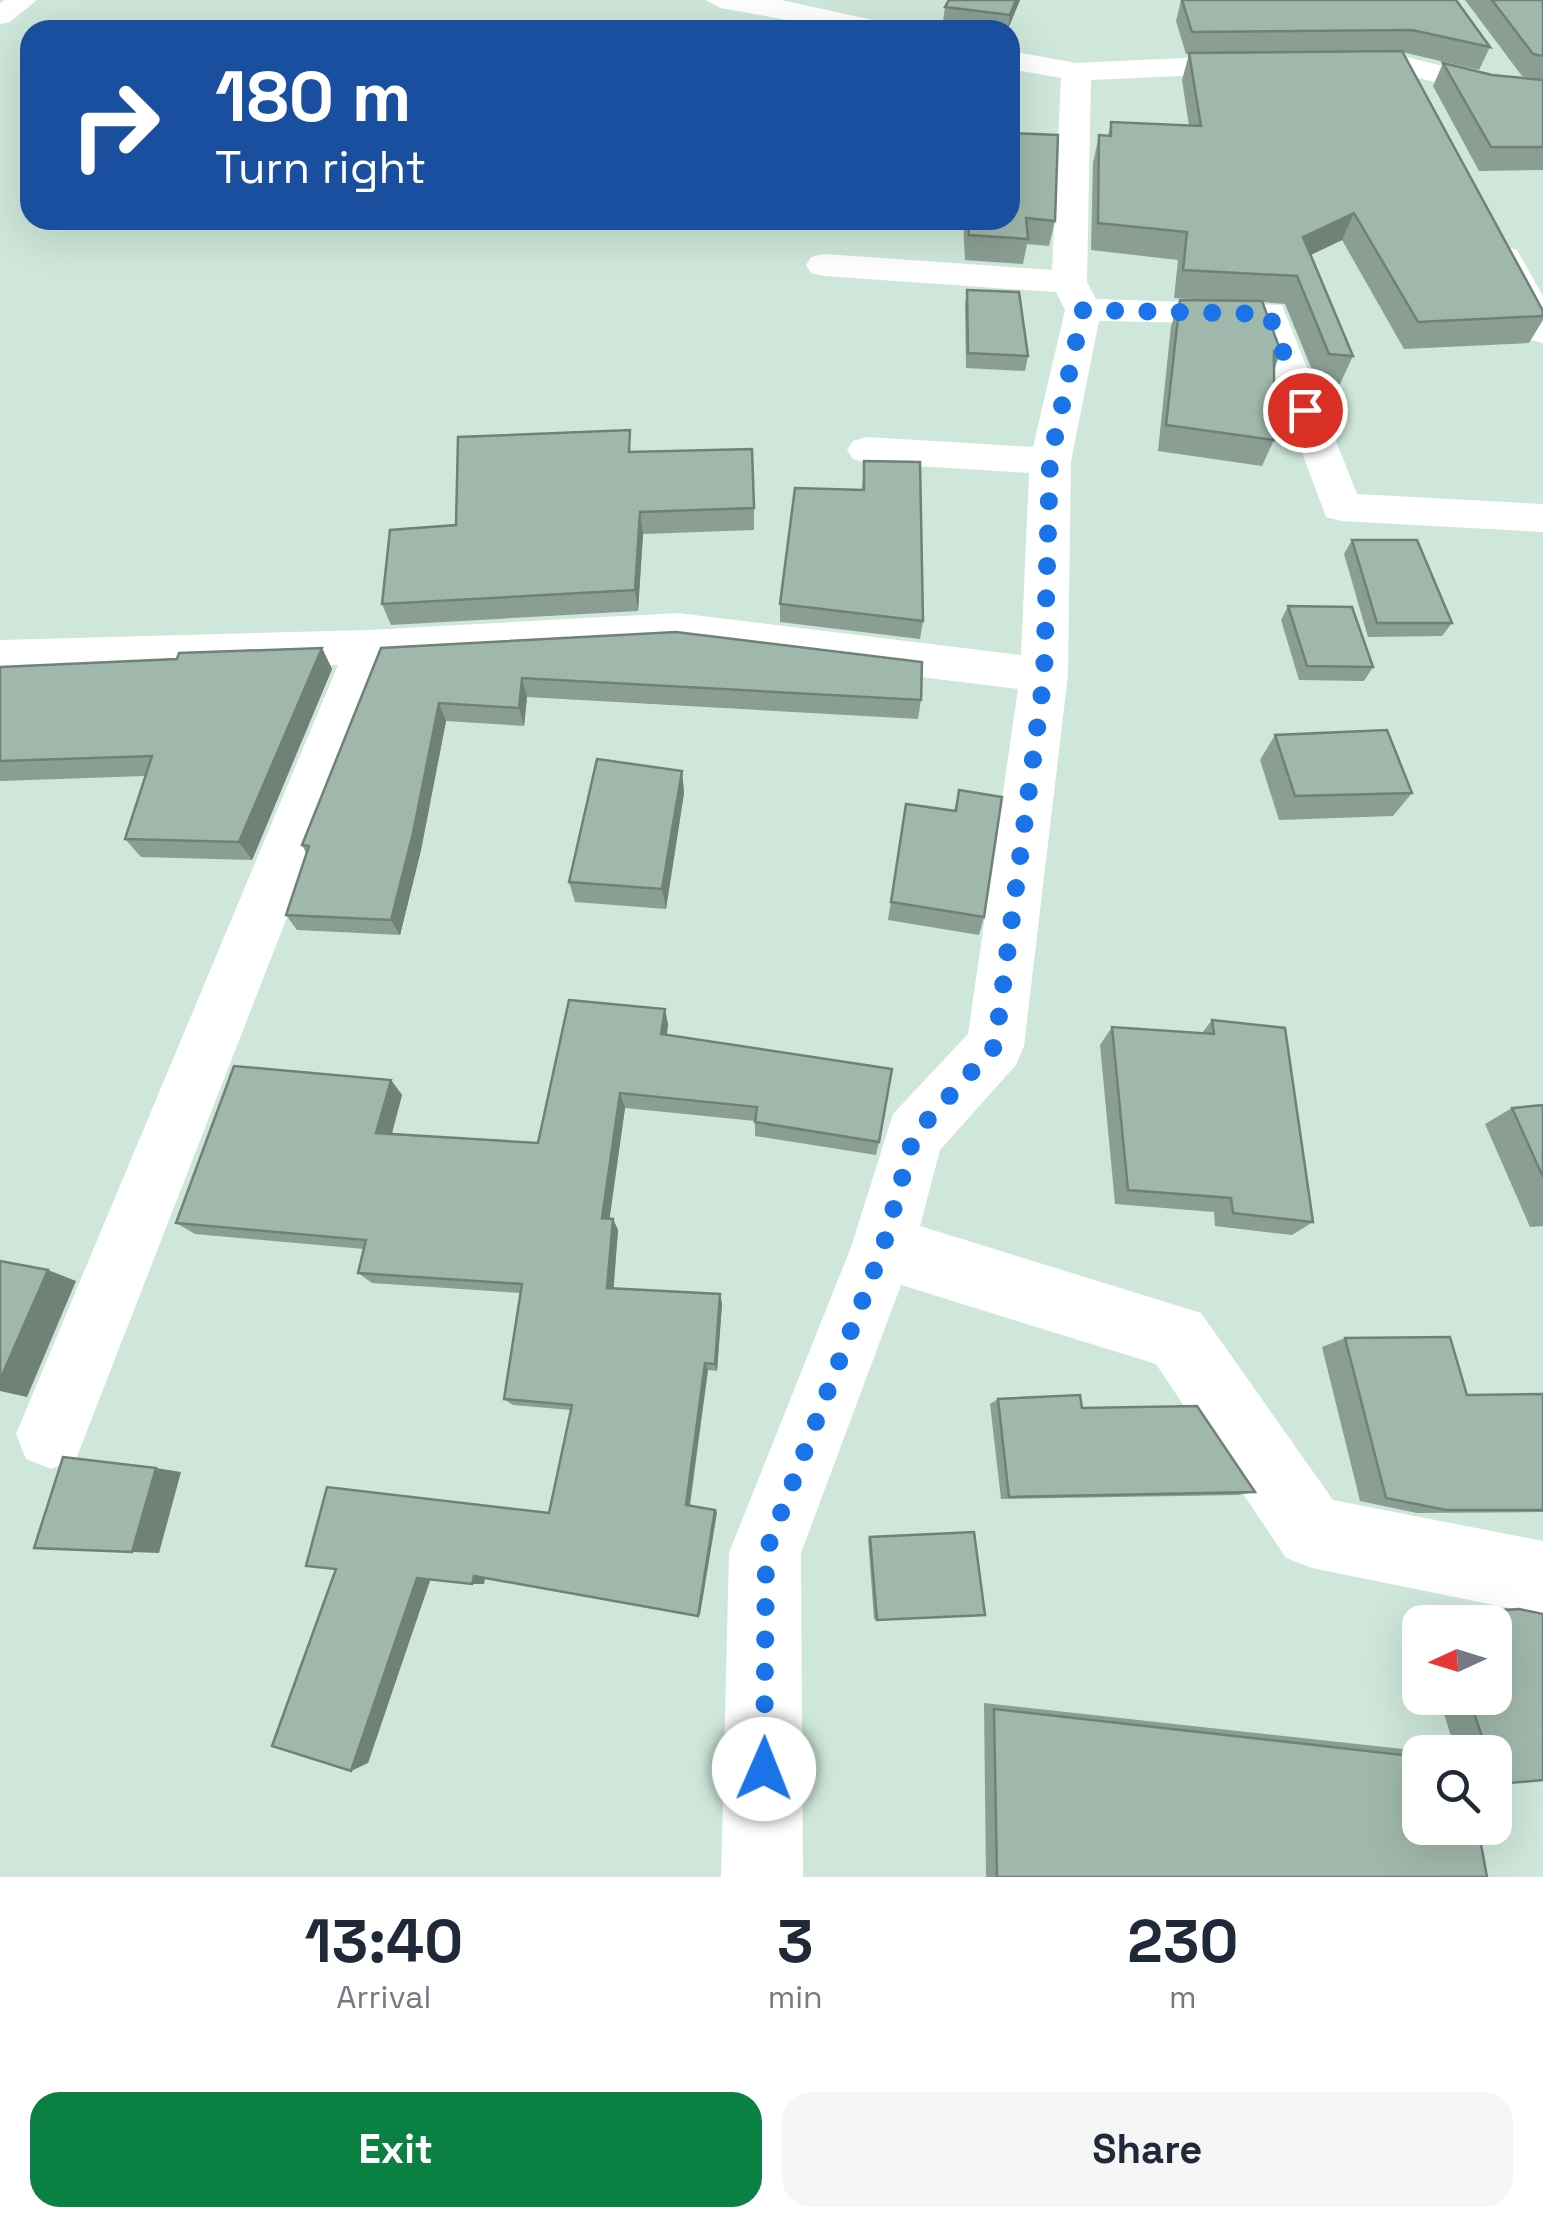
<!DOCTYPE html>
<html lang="en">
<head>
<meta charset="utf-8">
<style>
  :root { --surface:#fff; --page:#f6f6f7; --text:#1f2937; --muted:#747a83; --accent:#0b8043 }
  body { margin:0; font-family:"Space Grotesk",sans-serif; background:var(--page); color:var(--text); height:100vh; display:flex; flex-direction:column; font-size:38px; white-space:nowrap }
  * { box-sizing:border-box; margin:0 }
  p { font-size:32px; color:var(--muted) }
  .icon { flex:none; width:55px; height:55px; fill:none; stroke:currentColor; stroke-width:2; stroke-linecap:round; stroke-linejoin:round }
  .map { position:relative; height:1877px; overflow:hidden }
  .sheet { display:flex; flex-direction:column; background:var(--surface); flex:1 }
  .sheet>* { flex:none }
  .hud { position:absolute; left:20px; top:20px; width:1000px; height:210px; border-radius:30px; box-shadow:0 10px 40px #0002; background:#1a4fa0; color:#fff; overflow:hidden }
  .needle { width:65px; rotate:266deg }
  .buttons { position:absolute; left:1402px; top:1605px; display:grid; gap:20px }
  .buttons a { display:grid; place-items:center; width:110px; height:110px; border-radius:20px; background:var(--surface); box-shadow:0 10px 40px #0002; font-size:50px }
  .pin { position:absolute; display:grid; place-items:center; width:85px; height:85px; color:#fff; margin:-42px; border:5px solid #fff; border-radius:50%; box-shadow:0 2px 10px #0007 }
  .me { position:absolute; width:110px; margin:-55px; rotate:1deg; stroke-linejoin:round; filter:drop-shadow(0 0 8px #0008) }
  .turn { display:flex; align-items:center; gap:35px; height:210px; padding:0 30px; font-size:45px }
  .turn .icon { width:130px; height:130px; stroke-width:2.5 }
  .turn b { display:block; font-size:70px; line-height:85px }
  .eta { display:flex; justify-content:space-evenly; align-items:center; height:170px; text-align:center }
  .eta b { font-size:60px; font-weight:600; line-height:70px }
  .button { display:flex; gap:20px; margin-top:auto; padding:20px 30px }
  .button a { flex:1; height:115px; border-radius:30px; background:var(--accent); color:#fff; font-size:40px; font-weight:600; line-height:115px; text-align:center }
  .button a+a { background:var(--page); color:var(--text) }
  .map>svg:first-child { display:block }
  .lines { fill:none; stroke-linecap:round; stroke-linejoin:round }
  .street { fill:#fff; fill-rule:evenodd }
  .wall { fill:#8a9e93 }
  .shaded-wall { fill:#708178 }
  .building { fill:#a0b8ab; stroke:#708178; stroke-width:2.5 }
  .route { stroke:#1a73e8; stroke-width:18; stroke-dasharray:0 32.4 }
</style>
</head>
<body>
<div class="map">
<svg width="1543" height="1877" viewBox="0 0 1543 1877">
  <rect width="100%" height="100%" fill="#cee7da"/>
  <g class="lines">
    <g class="street">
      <polygon points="5,0 37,0 10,22 0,24 0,3"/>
      <polygon points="706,0 781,0 891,24 895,30 845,30 720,8"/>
      <polygon points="1010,51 1076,63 1225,56 1403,56 1482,76 1543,82 1543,100 1482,94 1403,74 1225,74 1091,80 1087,282 1096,299 1282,305 1357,494 1543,504 1543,532 1341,521 1326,517 1254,324 1099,321 1071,461 1068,675 1024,1046 1016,1065 940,1150 920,1226 1201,1313 1333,1500 1543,1541 1543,1615 1312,1568 1286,1558 1156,1364 901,1285 801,1553 803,1877 721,1877 729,1553 851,1247 893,1114 968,1034 1018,689 678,647 386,663 76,1459 51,1469 26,1459 16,1434 338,665 0,674 0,640 369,630 678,613 1021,655 1029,473 867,463 853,459 847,450 853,441 867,437 1033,447 1065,310 1056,292 824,276 811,273 806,265 811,257 824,254 1052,270 1061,78 1010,69"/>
      <polygon points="1505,246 1517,250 1543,296 1543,343 1530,340 1524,332 1487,257 1493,250"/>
    </g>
  </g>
  <g class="wall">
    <polygon points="949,0 1020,0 1008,29 943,21 945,7"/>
    <polygon points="1181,0 1456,0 1490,47 1479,70 1402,52 1543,311 1543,320 1529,343 1404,349 1342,240 1310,255 1353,356 1340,384 1317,382 1285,304 1262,302 1281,352 1274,370 1274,440 1262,466 1158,451 1171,326 1180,300 1232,301 1174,298 1178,260 1091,250 1093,163 1099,135 1108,136 1111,122 1189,126 1182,80 1189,54 1186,54 1176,21"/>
    <polygon points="1465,0 1543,0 1543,170 1479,171 1433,86 1443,63 1492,75 1532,79 1522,76"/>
    <polygon points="1010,133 1055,221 1049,246 1027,244 1023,264 965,260 963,220 1010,220"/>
    <polygon points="967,290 1028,356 1025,371 966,368 965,304"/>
    <polygon points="633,452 754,508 754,530 643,534 638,611 391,625 382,604 456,525"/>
    <polygon points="864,461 923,621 920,639 780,622 780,604 862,490"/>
    <polygon points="1352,540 1452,623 1442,636 1368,637 1344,554"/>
    <polygon points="1288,606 1373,667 1364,681 1299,680 1281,620"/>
    <polygon points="322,648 332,669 252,860 141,857 125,839 145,776 0,781 0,667 177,659"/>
    <polygon points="381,648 921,700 918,719 527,697 524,726 446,721 421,850 400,935 297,930 286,915 306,853 302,845"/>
    <polygon points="1275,735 1412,793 1393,816 1279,820 1260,760"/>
    <polygon points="682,771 684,793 666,909 575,902 569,882"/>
    <polygon points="959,790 984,917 979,935 888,920 906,804 954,811"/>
    <polygon points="665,1009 668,1025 667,1035 879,1142 876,1155 755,1136 755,1121 625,1108 609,1219 613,1219 618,1230 613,1288 720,1294 722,1304 717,1371 708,1370 690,1506 715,1510 717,1512 700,1614 485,1578 484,1584 430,1579 368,1763 336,1569 549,1513 571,1410 513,1405 504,1399 521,1293 372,1283 358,1273 364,1249 195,1234 176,1223 391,1080 402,1095 392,1134 538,1143"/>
    <polygon points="1212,1020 1313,1222 1292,1235 1215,1226 1214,1212 1115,1204 1100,1045 1112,1027 1202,1033"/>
    <polygon points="1543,1105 1543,1226 1530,1227 1485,1124 1512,1108"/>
    <polygon points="1345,1338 1467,1395 1543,1394 1543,1512 1417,1513 1360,1501 1322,1347"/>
    <polygon points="998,1399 1082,1408 1255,1492 1238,1495 1001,1499 990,1404"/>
    <polygon points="870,1537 877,1620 874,1619 868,1538"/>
    <polygon points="1486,1607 1519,1609 1497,1784 1495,1784 1495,1752 1456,1752 1439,1698 1495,1698 1495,1622 1420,1622 1420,1635 1413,1613"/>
    <polygon points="984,1703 1430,1752 1420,1752 1420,1828 1487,1877 986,1877"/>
  </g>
  <g class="shaded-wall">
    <polygon points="1016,0 1020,0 1008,29 1010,15"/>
    <polygon points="1354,213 1342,240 1292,264 1303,237"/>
    <polygon points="640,512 643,534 638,611 635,590"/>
    <polygon points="322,648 332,669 252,860 239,842"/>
    <polygon points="522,678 527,697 524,726 519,708"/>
    <polygon points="439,703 446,721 421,850 400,935 391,920"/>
    <polygon points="682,771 684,793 666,909 662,889"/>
    <polygon points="665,1009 668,1025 664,1050 661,1034"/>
    <polygon points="391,1080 402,1095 388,1147 376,1133"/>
    <polygon points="620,1093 625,1108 608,1230 602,1218"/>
    <polygon points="613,1219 618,1230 613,1297 607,1288"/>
    <polygon points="48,1270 76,1281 27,1397 0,1391 0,1380"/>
    <polygon points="720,1294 722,1304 717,1371 715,1364"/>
    <polygon points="705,1363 708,1370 689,1507 686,1505"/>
    <polygon points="156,1468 181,1472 159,1553 132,1552"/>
    <polygon points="715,1510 717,1512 700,1614 698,1616"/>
    <polygon points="485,1575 484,1584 472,1584 474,1576"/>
    <polygon points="417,1578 431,1578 368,1763 351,1771"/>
  </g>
  <g class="building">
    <polygon points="949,0 1016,0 1010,15 945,7"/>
    <polygon points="1182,0 1456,0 1490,47 1412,30 1192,32"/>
    <polygon points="1492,0 1543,0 1543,56 1533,54"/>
    <polygon points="1402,51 1543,311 1543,316 1418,322 1354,213 1303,237 1353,356 1329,354 1297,276 1183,270 1187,232 1098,223 1099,135 1111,136 1111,122 1201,126 1189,53"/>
    <polygon points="1443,63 1492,75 1543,80 1543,147 1491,147"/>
    <polygon points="1010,133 1058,135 1055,221 1026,218 1028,239 969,235 968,220 1010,220"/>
    <polygon points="967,290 1019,292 1028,356 968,353"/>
    <polygon points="1180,300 1262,301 1281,352 1274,351 1274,440 1166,425"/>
    <polygon points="630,430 629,452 752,449 754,508 640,512 635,590 382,604 390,530 456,525 458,437"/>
    <polygon points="864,461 920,462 923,621 780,604 795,488 864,490"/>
    <polygon points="1352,540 1417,540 1452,623 1377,623"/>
    <polygon points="1288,606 1352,607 1373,667 1307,666"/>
    <polygon points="676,632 922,662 921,700 522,678 519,708 439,703 413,833 391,920 286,915 309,846 302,845 381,648"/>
    <polygon points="322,648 239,842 125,839 152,756 0,761 0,667 177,659 179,653"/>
    <polygon points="1387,730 1412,793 1295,796 1275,735"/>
    <polygon points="597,759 682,771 662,889 569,882"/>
    <polygon points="959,790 1002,797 984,917 891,902 906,804 956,811"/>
    <polygon points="569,1000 665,1009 661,1034 892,1069 879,1142 755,1122 757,1107 620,1093 602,1218 613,1219 607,1288 720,1294 715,1364 705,1363 686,1505 715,1510 698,1616 474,1576 472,1584 417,1578 351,1771 272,1746 336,1569 306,1566 327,1487 549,1513 572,1405 504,1399 522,1284 358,1273 366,1240 176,1223 234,1066 391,1080 376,1133 538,1143"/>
    <polygon points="1212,1020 1285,1028 1313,1222 1233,1213 1231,1198 1128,1190 1112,1027 1214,1034"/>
    <polygon points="1543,1105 1543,1177 1512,1108"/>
    <polygon points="0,1261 48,1270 0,1380"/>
    <polygon points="1450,1337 1467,1395 1543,1394 1543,1510 1446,1510 1386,1498 1345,1338"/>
    <polygon points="1080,1395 1082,1408 1197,1406 1255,1492 1009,1497 998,1399"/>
    <polygon points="63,1457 156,1468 132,1552 34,1548"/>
    <polygon points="974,1532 985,1615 877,1620 870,1537"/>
    <polygon points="1519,1609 1543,1614 1543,1780 1497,1784 1495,1778 1495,1752 1487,1752 1469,1698 1495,1698 1495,1622 1445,1622 1443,1615"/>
    <polygon points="994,1709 1420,1757 1420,1828 1478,1828 1487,1877 997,1877"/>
  </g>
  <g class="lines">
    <polyline class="route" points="764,1769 766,1552 883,1247 914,1135 995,1046 1044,676 1050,460 1083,310 1269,314 1305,410"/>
  </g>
</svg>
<div class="buttons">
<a><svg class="needle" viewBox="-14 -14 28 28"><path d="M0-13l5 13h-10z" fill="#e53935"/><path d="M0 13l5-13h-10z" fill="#747a83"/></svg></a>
<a><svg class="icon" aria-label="search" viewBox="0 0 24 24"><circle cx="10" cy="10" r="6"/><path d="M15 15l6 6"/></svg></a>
</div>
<div class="pin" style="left:1305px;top:410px;background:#d93025"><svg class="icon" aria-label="arrive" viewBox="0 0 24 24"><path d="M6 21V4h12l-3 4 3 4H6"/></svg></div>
<svg class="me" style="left:764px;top:1769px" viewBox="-20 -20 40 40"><circle r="19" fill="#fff"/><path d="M0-13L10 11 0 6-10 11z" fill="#1a73e8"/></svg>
<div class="hud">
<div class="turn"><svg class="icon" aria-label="right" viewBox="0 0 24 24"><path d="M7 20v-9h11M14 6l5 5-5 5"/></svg><div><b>180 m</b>Turn right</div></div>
</div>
</div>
<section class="sheet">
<div class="eta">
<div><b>13:40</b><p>Arrival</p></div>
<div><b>3</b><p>min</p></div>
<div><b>230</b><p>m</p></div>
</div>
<div class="button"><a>Exit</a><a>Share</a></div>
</section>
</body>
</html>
